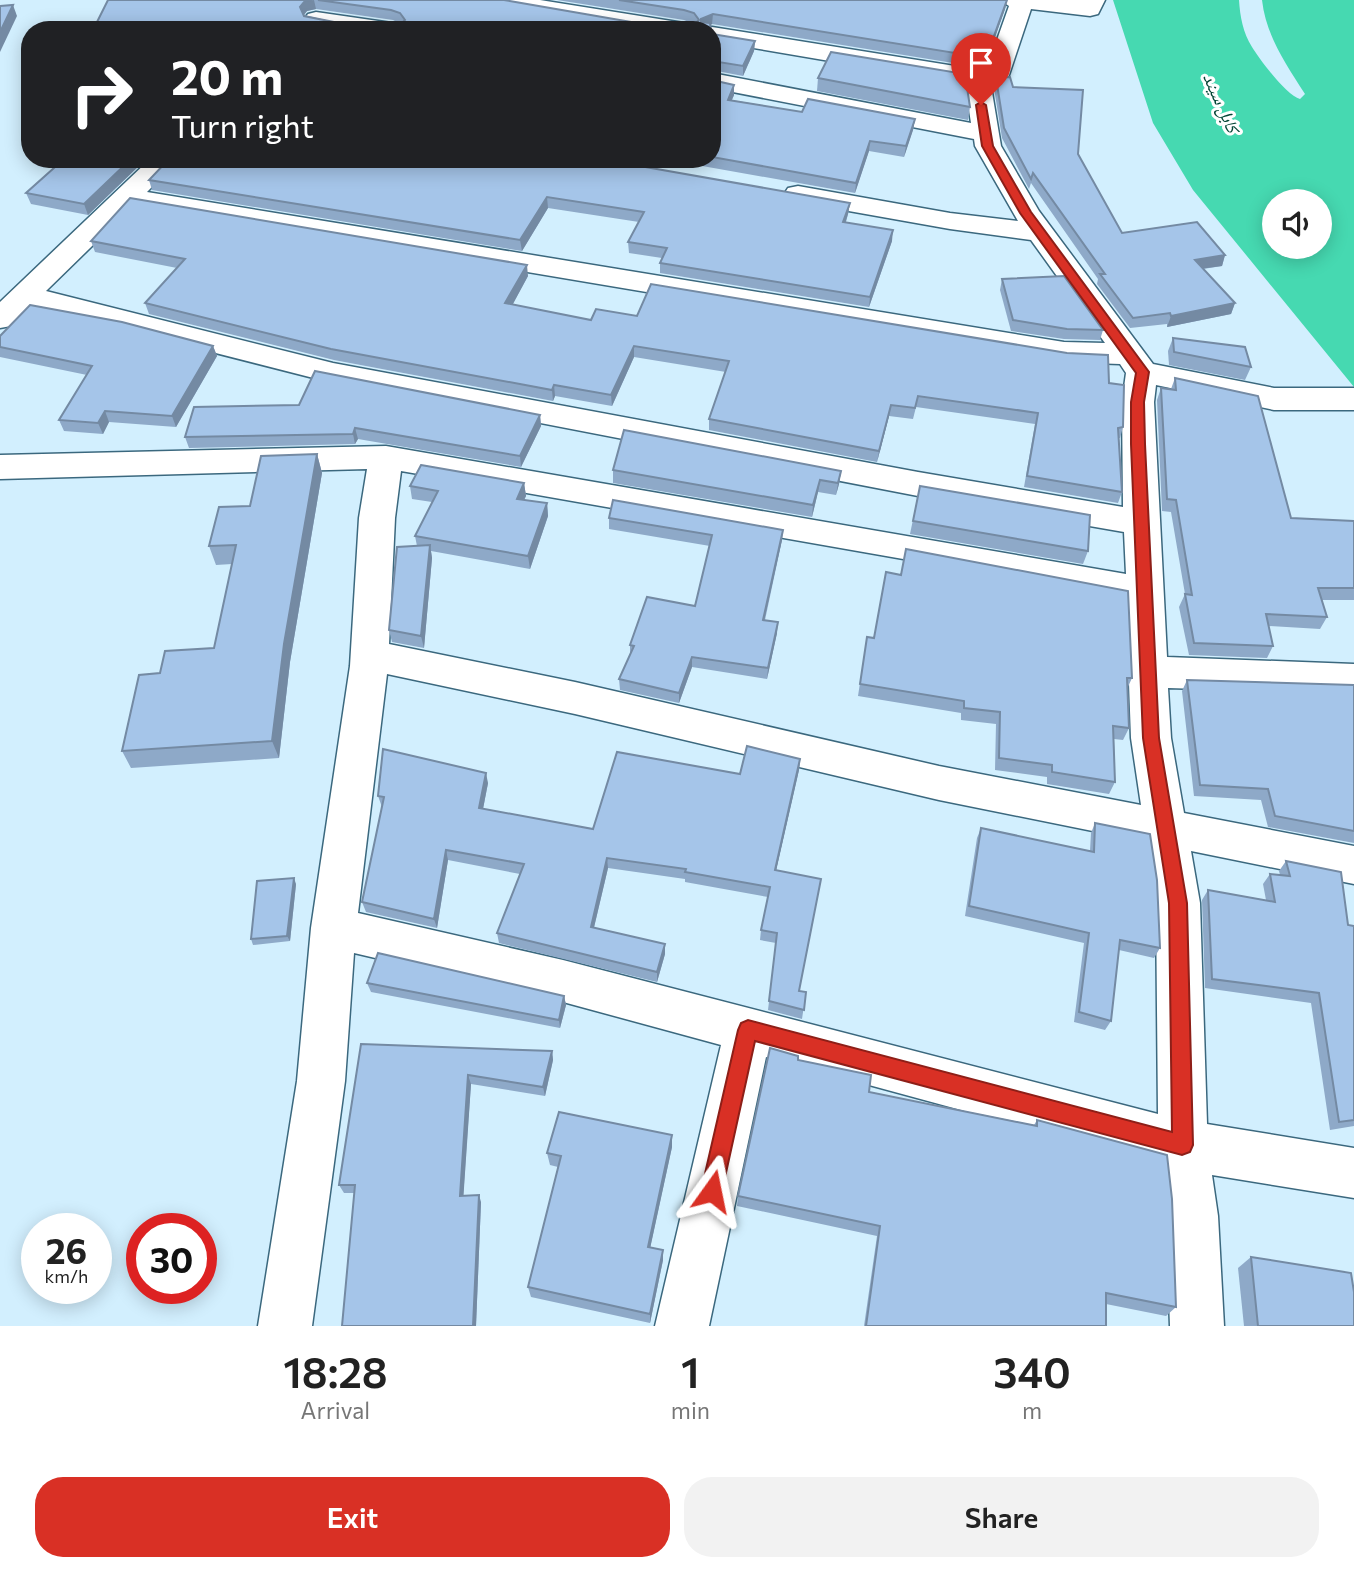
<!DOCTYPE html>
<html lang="en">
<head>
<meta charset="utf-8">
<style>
  :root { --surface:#fff; --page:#f2f2f2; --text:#222; --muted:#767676; --accent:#d93025 }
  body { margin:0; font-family:Commissioner,"Noto Naskh Arabic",sans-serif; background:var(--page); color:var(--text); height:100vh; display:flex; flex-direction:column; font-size:26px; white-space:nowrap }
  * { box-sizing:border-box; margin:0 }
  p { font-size:23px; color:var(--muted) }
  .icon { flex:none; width:38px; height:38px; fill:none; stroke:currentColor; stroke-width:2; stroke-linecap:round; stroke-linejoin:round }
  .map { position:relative; height:1326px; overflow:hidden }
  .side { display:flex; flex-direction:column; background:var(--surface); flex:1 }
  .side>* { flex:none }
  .hud { position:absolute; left:21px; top:21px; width:700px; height:147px; border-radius:28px; box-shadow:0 4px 18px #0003; background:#202124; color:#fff; overflow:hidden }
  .buttons { position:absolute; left:1262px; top:189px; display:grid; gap:14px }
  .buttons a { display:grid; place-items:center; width:70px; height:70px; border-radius:50%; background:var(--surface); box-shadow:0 4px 18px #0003; font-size:35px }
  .speed { position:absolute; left:21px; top:1213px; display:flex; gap:14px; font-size:35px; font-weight:700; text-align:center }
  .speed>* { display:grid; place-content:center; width:91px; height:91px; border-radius:50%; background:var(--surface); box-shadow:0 4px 18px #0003; line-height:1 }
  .speed small { font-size:18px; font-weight:400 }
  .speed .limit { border:10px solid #d22; background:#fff; color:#111 }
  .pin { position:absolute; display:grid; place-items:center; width:60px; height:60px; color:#fff; margin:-72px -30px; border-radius:50% 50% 50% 0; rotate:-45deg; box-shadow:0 0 7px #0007 }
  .pin .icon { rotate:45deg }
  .me { position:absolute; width:77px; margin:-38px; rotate:12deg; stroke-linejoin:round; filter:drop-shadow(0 0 5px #0008) }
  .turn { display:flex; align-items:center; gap:24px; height:147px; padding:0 35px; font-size:32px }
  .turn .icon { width:91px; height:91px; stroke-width:2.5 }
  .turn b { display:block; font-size:49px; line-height:60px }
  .eta { display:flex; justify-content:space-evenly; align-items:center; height:119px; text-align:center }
  .eta b { font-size:42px; font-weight:600; line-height:49px }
  .primary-button { display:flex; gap:14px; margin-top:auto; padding:14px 35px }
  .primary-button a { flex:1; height:80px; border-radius:28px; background:var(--accent); color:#fff; font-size:28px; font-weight:600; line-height:80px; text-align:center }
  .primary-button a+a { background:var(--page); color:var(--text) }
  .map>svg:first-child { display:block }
  .water { fill:#46d9b1; fill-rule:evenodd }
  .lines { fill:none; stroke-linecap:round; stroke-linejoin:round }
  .minor-casing { stroke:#3b687e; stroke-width:3 }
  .minor { fill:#fff; fill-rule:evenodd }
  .wall { fill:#8ea9c8; fill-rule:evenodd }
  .shaded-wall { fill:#748aa3 }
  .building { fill:#a5c5e9; stroke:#748aa3; stroke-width:2 }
  .route { fill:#d93025; stroke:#8d1f18; stroke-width:2 }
  .labels { text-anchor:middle; stroke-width:6; stroke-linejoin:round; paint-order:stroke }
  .far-water-label { font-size:18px; font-style:italic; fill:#034535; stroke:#fff }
</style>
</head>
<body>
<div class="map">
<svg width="1354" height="1326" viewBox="0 0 1354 1326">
  <rect width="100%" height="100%" fill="#d2effe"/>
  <path class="water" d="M1113 0H1239C1240 16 1243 33 1252 47 1260 60 1287 96 1300 99L1305 94C1286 64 1266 36 1262 0H1354V387L1193 190 1153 123ZM1274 201H1320V247H1274Z"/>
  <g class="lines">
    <g class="minor-casing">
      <g id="minor">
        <polygon points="484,0 540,0 684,23 692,25 696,30 638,30 496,7 488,5"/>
        <path d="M1000 0H1105L1098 14 1090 16 1031 9 1009 75 1006 80 991 86 1001 146 1039 211 1153 364 1274 388H1354V410H1274L1156 385 1154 402 1167 657 1354 664V694L1168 688 1171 738 1184 813 1354 846V884L1191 851 1200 903 1207 1124 1354 1148V1198L1212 1175 1218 1216 1224 1326H1170L1166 1216 1160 1164 766 1057 709 1326H655L721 1045 563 1002 354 953 345 1081 312 1326H258L297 1081 311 928 350 666 359 518 367 469 0 479V455L386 446 1126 574 1124 532 918 496 333 383 31 306 11 326 0 328V302L150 159H179L147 192 1064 342 1105 343 1031 240 950 229 798 202 788 200 784 194 788 188 798 186 950 213 1018 221 975 146 974 139 712 88V73L971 123 965 84 712 41V30H703L712 27 986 71 1009 6ZM133 206 1064 362 1120 364 1126 373 1122 402 1123 507 918 472 333 363 46 291ZM401 471 926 563 1126 601 1131 738 1141 805 939 766 575 682 389 644 395 518ZM387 674 575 714 939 800 1147 842 1156 903 1158 1114 563 960 358 913Z"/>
        <polygon points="316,12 392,23 400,25 404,30 341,30 308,24 304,19 308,14"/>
      </g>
    </g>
    <use href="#minor" class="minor"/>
  </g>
  <g class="wall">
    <path d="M108 0H505L637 23H691L684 20 557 0H1007L1005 9 984 68 712 24 710 25 711 30H93ZM316 9 393 20 399 23H339L304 15 307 11Z"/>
    <polygon points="712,34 755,41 754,51 743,76 712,70"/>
    <polygon points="818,78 970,107 968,120 817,91"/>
    <polygon points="996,78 1013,87 1078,154 1122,233 1225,255 1222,266 1203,269 1235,303 1231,314 1167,327 1167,324 1130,328 1097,284 1098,279 1031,183 1029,189 1002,138 994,88"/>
    <polygon points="712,80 734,85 734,95 732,100 802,112 915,119 913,130 904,157 869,151 855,193 663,159 712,159"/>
    <polygon points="64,159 146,159 88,215 31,204 26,193"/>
    <polygon points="350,164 850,203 848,214 846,222 892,241 869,307 660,273 660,263 662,258 629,253 628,242 639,222 548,208 522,251 152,190 149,180"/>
    <polygon points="91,241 528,276 512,305 591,320 637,316 1109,383 1123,427 1120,438 1119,438 1122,492 1118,503 1024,487 1035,424 916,407 913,419 889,416 877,462 709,430 709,419 726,372 634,357 612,406 555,396 553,401 334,360 149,314 145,303 177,268 95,252"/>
    <polygon points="1002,279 1103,330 1100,340 1064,339 1011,331 1000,290"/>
    <polygon points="0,336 213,346 217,356 176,427 109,422 103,434 64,431 59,420 87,375 0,357"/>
    <polygon points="1173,338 1251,367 1245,380 1169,365 1168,351"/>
    <polygon points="1175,378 1291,518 1354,521 1354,600 1321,600 1327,617 1320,629 1269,626 1273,646 1267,658 1189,655 1179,607 1185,594 1171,512 1162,511 1157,400 1161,388 1171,389"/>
    <polygon points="540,415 541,426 521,467 358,439 355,444 189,448 185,437"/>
    <polygon points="317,454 322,473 290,662 279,758 131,768 122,751 160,673 214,648 232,564 216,565 209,546 250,506"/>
    <polygon points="613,470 841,471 839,484 836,495 818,492 812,517 613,483"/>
    <polygon points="524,483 526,496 524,500 547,503 548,516 530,569 431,551 432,558 424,648 392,642 389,630 417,546 415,536 432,502 412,499 410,486"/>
    <polygon points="920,486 1088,551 1083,564 910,534"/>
    <polygon points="609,518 782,540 765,620 777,633 767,679 692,667 679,703 620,690 619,679 630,654 630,645 695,606 710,546 609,529"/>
    <polygon points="867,637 1132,678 1127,689 1129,728 1123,740 1114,739 1115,782 1109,794 1047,784 1047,777 995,770 996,724 961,720 961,713 858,696"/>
    <polygon points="1187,680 1354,685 1354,843 1268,827 1261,800 1194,796 1182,691"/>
    <polygon points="800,759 799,770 776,870 799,991 806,992 802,1019 768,1010 776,943 760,940 761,930 768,897 685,882 685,879 608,868 594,927 665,954 657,982 499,943 497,933 520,874 448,860 437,928 366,912 362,902 382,807 378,796 488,783 483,809 593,829 740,774"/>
    <polygon points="1095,823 1160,948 1154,958 1119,950 1111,1021 1105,1030 1074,1022 1084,943 965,916 977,838 981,828 1090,851 1091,833"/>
    <polygon points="1286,861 1348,925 1354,926 1354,1126 1330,1130 1311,1003 1205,988 1202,900 1208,890 1266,900 1263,884 1270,874 1280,875 1279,871"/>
    <polygon points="296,884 290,941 253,945 251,939"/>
    <polygon points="367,983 564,996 566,1005 560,1028 371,992"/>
    <polygon points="361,1044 552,1051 553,1060 545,1096 471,1084 463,1196 481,1202 476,1326 342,1326 355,1193 344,1193 339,1185"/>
    <polygon points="798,1060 869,1092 1034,1125 1037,1120 1176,1307 1166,1316 1106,1304 1106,1326 864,1326 877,1236 737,1206 738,1196"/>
    <polygon points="672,1135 672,1147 650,1248 663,1260 650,1323 531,1297 528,1287 558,1167 550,1165 547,1153"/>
    <polygon points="1251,1257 1354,1326 1244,1326 1238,1268"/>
  </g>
  <g class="shaded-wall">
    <polygon points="314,0 316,9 307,11 302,17 300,7 305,1"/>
    <polygon points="1007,0 1005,9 984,68 986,58"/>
    <polygon points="13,5 17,16 0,52 0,32"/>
    <polygon points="713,14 712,24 701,29 701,19"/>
    <polygon points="755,41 754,51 743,76 743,66"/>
    <polygon points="734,85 734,95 727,110 728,100"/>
    <polygon points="915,119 913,130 904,157 906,146"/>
    <polygon points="870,141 869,151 855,193 856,183"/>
    <polygon points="131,159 146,159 88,215 84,204"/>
    <polygon points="547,197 548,208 522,251 520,240"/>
    <polygon points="850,203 848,214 842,233 843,222"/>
    <polygon points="893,230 892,241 869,307 870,297"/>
    <polygon points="1225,255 1222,266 1192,270 1195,260"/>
    <polygon points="527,265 528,276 507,315 505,303"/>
    <polygon points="1235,303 1231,314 1167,327 1171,316"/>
    <polygon points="213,346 217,356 176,427 172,416"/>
    <polygon points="634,346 634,357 612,406 611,395"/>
    <polygon points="554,385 555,396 553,401 552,390"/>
    <polygon points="891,405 889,416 877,462 879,451"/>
    <polygon points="105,411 109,422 103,434 98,423"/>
    <polygon points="540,415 541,426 521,467 520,456"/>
    <polygon points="355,428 358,439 355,444 353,434"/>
    <polygon points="317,454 322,473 290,662 279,758 272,741 284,644"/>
    <polygon points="841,471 839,484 836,495 838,483"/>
    <polygon points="820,480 818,492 812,517 813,505"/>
    <polygon points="524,483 526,496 518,512 517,499"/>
    <polygon points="547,503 548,516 530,569 528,556"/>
    <polygon points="783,530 782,540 762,630 763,620"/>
    <polygon points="430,545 432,558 424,648 421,636"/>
    <polygon points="778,622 777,633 767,679 768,668"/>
    <polygon points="692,657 692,667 679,703 679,693"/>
    <polygon points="800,759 799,770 774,880 775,870"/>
    <polygon points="486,773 488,783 481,819 479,808"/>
    <polygon points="446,850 448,860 437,928 434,919"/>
    <polygon points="607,858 608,868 592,936 591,927"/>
    <polygon points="294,878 296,884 290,941 287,936"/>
    <polygon points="665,944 665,954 657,982 657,972"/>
    <polygon points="564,996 566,1005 560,1028 559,1020"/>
    <polygon points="552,1051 553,1060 545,1096 543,1087"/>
    <polygon points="468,1075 471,1084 463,1203 460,1196"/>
    <polygon points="672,1135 672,1147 648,1258 648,1247"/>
    <polygon points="479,1195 481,1202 476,1326 473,1326"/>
    <polygon points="663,1250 663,1260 650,1323 650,1314"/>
  </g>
  <g class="building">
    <polygon points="108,0 312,0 305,1 300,7 304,16 339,23 402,23 405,20 400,13 391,10 318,0 504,0 637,23 696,23 699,20 694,13 684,10 619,0 1007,0 986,58 713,14 701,19 701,22 710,23 711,30 656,30 642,27 640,30 93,30"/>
    <polygon points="13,5 0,32 0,6"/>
    <polygon points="712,34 755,41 743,66 712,61"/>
    <polygon points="831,52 965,74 970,107 818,78"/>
    <polygon points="1010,77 1013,87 1083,90 1078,154 1122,233 1197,222 1225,255 1195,260 1235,303 1171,316 1170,313 1133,318 1100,274 1105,274 1033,173 1031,179 1004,128 996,78"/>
    <polygon points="712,80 734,85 728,100 802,112 808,99 915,119 906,146 870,141 856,183 712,157"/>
    <polygon points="64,159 131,159 84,204 26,193"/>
    <polygon points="169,159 328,159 350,164 354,159 600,159 850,203 843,222 893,230 870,297 660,263 667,248 628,242 644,212 547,197 520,240 149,180"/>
    <polygon points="130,198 527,265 505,303 591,320 596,309 637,316 651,284 1067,353 1108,355 1109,383 1124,385 1123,427 1118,428 1122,492 1027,476 1038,413 918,396 915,408 891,405 879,451 709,419 729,361 634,346 611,395 554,385 552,390 331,349 145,303 185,259 91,241"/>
    <polygon points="1064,276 1103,330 1067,329 1013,320 1002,279"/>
    <polygon points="30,305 122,322 213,346 172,416 105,411 98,423 59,420 92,366 0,347 0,336"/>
    <polygon points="1173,338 1245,347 1251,367 1174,352"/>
    <polygon points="315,371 540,415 520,456 355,428 353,434 185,437 194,407 299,405"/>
    <polygon points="1175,378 1258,396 1291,518 1354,521 1354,588 1318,588 1327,617 1266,614 1273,646 1194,643 1185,594 1192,595 1176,500 1167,499 1161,388 1176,390"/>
    <polygon points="624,430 841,471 838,483 820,480 813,505 613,470"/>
    <polygon points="317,454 284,644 272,741 122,751 139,675 160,673 165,651 214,648 236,545 209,546 219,507 250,506 261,456"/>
    <polygon points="421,465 524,483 517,499 547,503 528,556 415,536 438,491 410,486"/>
    <polygon points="920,486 1090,515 1088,551 913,521"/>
    <polygon points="613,500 783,530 763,620 778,622 768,668 692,657 679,693 619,679 634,646 630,645 647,597 695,606 712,535 609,518"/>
    <polygon points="430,545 421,636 389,630 397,547"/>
    <polygon points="906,549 1128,591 1132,678 1127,678 1129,728 1113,726 1115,782 1052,772 1052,765 999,758 1000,712 964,708 964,701 860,684 867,637 874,638 886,572 901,575"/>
    <polygon points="1187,680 1354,685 1354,831 1275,816 1268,789 1200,785"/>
    <polygon points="747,746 800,759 775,870 821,879 799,991 806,992 804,1010 769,1001 777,933 761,930 770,887 685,872 686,869 607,858 591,927 665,944 657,972 497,933 524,864 446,850 434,919 362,902 384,797 378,796 383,749 486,773 479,808 593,829 617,752 740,774"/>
    <polygon points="1095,823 1150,834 1157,880 1160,948 1120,940 1111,1021 1079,1012 1089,933 969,906 981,828 1094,852"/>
    <polygon points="1286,861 1341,872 1348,925 1354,926 1354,1120 1339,1122 1319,993 1212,979 1208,890 1275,902 1270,874 1290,876"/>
    <polygon points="294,878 287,936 251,939 257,881"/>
    <polygon points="378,953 564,996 559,1020 367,983"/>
    <polygon points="361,1044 552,1051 543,1087 468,1075 460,1196 479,1195 473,1326 342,1326 355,1185 339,1185"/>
    <polygon points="770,1048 798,1056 798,1060 871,1075 869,1092 1037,1126 1037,1120 1167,1155 1172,1199 1176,1307 1106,1293 1106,1326 866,1326 880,1226 738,1196"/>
    <polygon points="559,1112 672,1135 648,1247 663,1250 650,1314 528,1287 561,1156 547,1153"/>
    <polygon points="1251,1257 1351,1273 1354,1292 1354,1326 1258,1326"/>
  </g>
  <polygon class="route" points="981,102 986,105 993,146 1031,212 1149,372 1144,402 1145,444 1159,738 1187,903 1193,1145 1190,1152 1182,1155 755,1041 722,1191 719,1199 712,1202 704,1199 701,1191 738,1030 741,1023 748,1020 1172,1132 1169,903 1143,738 1131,444 1131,402 1136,373 1020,213 982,146 976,105"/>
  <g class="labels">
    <g class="far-water-label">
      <text transform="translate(1221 103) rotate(66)" y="6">کابل سيند</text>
    </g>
  </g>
</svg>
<div class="buttons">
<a><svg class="icon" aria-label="sound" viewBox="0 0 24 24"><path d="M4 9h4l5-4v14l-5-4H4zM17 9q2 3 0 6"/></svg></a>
</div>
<div class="speed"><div>26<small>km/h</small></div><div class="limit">30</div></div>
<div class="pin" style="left:981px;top:105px;background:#d93025"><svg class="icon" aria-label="arrive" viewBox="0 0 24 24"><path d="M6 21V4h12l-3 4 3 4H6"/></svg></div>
<svg class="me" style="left:712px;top:1191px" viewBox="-20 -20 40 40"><path d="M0-17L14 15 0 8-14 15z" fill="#d93025" stroke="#fff" stroke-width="4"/></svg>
<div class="hud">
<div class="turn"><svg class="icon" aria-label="right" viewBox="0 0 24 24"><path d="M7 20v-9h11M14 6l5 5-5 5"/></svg><div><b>20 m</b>Turn right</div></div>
</div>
</div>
<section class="side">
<div class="eta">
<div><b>18:28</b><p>Arrival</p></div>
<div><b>1</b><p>min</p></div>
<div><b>340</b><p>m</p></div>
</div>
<div class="primary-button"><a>Exit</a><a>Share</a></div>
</section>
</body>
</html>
